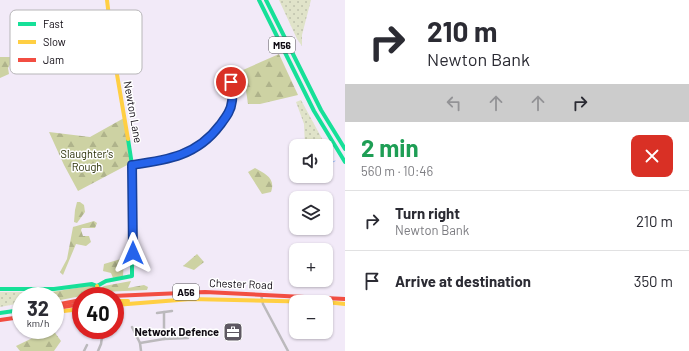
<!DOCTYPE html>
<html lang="en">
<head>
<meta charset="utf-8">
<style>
  :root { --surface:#fff; --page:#f7f7f7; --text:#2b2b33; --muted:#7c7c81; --line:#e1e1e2 }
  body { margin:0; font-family:Barlow,sans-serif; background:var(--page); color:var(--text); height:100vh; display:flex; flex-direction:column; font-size:15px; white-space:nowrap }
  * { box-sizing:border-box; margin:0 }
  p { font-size:13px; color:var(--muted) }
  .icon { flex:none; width:22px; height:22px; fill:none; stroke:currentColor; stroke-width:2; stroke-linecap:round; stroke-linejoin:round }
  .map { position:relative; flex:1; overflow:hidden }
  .details { display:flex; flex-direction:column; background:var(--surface); width:344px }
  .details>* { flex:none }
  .hud { background:#fff; color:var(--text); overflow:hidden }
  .buttons { position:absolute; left:289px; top:139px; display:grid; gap:8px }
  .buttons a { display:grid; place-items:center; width:44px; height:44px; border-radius:8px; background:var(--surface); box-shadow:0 1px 3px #0004; font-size:20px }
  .speed { position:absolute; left:12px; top:287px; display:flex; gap:8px; font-size:20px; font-weight:700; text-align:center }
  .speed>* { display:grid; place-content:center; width:52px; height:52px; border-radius:50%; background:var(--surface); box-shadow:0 1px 3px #0004; line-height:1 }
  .speed small { font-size:10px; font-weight:400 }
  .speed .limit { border:6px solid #d22; background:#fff; color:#111 }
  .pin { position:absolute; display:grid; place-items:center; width:34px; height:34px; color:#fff; margin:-17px; border:2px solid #fff; border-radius:50%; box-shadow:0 1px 4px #0007 }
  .me { position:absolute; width:44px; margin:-22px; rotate:0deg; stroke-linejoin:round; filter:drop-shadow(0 0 3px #0008) }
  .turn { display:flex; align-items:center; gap:14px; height:84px; padding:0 16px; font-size:18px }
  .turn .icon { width:52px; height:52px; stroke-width:2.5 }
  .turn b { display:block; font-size:28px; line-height:34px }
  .lanes { display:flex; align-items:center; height:38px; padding:0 16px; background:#0003; justify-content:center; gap:20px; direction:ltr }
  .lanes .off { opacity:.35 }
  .round { display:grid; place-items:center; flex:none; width:42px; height:42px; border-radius:8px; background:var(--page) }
  .summary { display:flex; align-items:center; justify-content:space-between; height:68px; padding:0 16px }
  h1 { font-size:24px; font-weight:700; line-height:30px; color:#1e9e55 }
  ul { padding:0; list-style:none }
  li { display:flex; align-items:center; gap:12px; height:60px; padding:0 16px; border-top:1px solid var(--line) }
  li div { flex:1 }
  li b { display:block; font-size:15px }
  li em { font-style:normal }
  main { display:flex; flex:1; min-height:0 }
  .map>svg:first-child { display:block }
  .grass { fill:url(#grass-dots) }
  .forest { fill:url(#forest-firs) }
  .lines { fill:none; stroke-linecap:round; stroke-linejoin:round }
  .stream { stroke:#9cbef7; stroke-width:1 }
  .street { stroke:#bbb9bc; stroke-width:2.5 }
  .fast { stroke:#16e098; stroke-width:4 }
  .slow { stroke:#ffcf43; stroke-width:4 }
  .jam { stroke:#f24e42; stroke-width:4 }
  .route-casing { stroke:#184099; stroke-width:10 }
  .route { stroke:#2563eb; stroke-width:7 }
  .labels { text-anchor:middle; stroke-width:3; stroke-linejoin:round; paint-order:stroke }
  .shield { fill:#fff; stroke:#575459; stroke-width:1 }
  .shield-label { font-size:10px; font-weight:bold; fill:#0f0a12 }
  .street-label { font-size:11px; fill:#0f0a12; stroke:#fff }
  .park-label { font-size:11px; fill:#272d03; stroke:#fff }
  .poi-label { font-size:11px; font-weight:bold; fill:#0f0a12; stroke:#fff; text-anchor:end }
  .key { fill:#fff; stroke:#b7b6b8; stroke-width:1 }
  .key-label { font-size:11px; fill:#0f0a12 }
</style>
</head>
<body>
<main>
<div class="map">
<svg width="345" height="351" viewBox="0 0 345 351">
  <defs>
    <pattern id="grass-dots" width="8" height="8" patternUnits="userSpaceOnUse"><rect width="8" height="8" fill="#e0e3c9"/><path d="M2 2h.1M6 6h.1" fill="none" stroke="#bfc1ac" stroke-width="1.8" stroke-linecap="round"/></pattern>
    <pattern id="forest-firs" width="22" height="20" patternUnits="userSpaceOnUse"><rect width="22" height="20" fill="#cdd2a3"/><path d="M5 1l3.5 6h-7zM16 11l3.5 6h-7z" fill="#afb38b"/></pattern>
  </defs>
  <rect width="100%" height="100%" fill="#f2eaf8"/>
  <g class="grass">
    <polygon points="279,0 311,0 302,35 302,46 297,39"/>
    <polygon points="301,100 326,146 305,146 304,124 296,102"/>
    <polygon points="0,292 52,292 54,295 21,296 21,303 0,307"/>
  </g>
  <g class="forest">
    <polygon points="279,54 298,95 260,104 248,104 243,70"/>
    <polygon points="0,57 11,57 12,61 8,68 9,74 0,78"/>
    <polygon points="124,118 131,163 78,191 64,165 49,132 90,137"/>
    <path d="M255 168C265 174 276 178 271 192L262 194 248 172Z"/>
    <polygon points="77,202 80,202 84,205 85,212 77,223 74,222 75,210"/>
    <polygon points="94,221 97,223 95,228 82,228 81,230 83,236 89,236 91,242 86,246 76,244 63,275 60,272 67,259 73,227"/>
    <polygon points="197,254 204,262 194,270 183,266"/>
    <polygon points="124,258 123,276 113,278 111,273 103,271 104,264"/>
    <polygon points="131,281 128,288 144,285 148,287 147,290 102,292 101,288 104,286"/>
    <polygon points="88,286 94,286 96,291 92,294 55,301 55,296 51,296 54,295 52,292"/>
    <polygon points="49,330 53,330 61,341 54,351 20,351 16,346"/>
  </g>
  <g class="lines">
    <g class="stream">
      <polyline points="305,140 306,146"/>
      <polyline points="326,165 335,161"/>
    </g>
    <g class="street">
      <path d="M132 165C168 160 197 156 220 125 226 117 231 111 232 101 233 95 231 88 231 82"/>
      <polyline points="261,294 263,304 288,351"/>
      <polyline points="157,313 172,311"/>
      <polyline points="132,327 140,343 141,351"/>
      <polyline points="164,339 164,312"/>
      <polyline points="140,343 164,339 188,338"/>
      <polyline points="84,351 87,345"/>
      <polyline points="98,351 101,344 103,330"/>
    </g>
    <g class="fast">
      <polyline points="259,0 314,111 345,162"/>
      <polyline points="266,0 321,110 345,149"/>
      <polyline points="97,286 106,281 132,276 132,165 128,139"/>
      <polyline points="0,289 54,289 92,284 97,286"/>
      <polyline points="0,313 21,310"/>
    </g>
    <g class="slow">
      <polyline points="107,0 113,51 128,139"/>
      <polyline points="97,286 101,296"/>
      <polyline points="115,301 128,301"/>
      <polyline points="326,302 345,304"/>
      <polyline points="115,305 191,299 323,302"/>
      <polyline points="55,312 81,309"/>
    </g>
    <g class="jam">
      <polyline points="112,296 205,292 345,299"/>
      <polyline points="55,305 81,300"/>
      <polyline points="63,307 81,304"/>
      <polyline points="0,320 21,317"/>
    </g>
  </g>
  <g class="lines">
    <g class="route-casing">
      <path id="route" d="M133 253 132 165C167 160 197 156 220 125 226 117 231 111 232 101 233 95 231 88 231 82"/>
    </g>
    <use href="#route" class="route"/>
  </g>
  <defs>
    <g id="office-square" transform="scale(1)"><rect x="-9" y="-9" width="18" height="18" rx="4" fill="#5e5862" stroke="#fff"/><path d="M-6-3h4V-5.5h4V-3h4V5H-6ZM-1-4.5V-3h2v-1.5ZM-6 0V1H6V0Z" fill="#fff"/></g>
  </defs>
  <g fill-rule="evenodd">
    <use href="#office-square" x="233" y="332"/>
  </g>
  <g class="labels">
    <g class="shield">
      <rect x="269" y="37" width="26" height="16" rx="3"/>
      <rect x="173" y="284" width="26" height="16" rx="3"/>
    </g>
    <g class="shield-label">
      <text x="282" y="49">M56</text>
      <text x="186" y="296">A56</text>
    </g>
    <g class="street-label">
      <text transform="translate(133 112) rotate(80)" y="4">Newton Lane</text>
      <text transform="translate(241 284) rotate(2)" y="4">Chester Road</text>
    </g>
    <g class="park-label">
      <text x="87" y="158">Slaughter's<tspan x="87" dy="13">Rough</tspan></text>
    </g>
    <g class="poi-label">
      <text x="219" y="336">Network Defence</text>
    </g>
  </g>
  <rect x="10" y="10" width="132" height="64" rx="6" class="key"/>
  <rect x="18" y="22" width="18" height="4" fill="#16e098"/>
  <rect x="18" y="40" width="18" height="4" fill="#ffcf43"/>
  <rect x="18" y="58" width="18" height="4" fill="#f24e42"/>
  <g class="key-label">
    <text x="43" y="28">Fast</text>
    <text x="43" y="46">Slow</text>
    <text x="43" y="64">Jam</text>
  </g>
</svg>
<div class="buttons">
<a><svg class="icon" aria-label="sound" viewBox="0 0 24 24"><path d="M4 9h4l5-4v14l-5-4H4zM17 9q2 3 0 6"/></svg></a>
<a><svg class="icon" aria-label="layers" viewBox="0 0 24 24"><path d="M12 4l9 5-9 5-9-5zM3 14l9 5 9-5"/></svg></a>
<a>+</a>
<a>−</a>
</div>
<div class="speed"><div>32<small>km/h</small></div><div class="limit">40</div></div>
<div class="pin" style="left:231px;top:82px;background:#d93025"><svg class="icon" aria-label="arrive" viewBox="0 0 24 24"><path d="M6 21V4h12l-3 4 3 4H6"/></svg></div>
<svg class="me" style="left:133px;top:253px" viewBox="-20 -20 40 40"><path d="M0-17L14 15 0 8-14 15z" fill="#2563eb" stroke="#fff" stroke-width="4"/></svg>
</div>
<section class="details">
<div class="hud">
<div class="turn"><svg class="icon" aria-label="right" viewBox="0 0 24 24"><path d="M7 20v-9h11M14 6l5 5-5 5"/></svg><div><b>210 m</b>Newton Bank</div></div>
<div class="lanes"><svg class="icon off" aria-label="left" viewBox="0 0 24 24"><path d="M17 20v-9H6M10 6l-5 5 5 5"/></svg><svg class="icon off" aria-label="ahead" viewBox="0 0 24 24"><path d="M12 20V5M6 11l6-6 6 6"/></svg><svg class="icon off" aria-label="ahead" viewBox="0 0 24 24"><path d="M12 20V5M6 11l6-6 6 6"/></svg><svg class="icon" aria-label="right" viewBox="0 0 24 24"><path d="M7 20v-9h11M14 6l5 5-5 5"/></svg></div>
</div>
<div class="summary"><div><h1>2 min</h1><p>560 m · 10:46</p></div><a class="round" style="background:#d93025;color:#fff"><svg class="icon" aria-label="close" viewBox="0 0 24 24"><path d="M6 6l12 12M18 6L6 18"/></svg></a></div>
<ul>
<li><svg class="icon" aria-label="right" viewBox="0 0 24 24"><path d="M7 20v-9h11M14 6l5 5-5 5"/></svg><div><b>Turn right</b><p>Newton Bank</p></div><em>210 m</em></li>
<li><svg class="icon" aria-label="arrive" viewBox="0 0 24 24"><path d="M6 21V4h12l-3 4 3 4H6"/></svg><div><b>Arrive at destination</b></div><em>350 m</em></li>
</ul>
</section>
</main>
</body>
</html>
